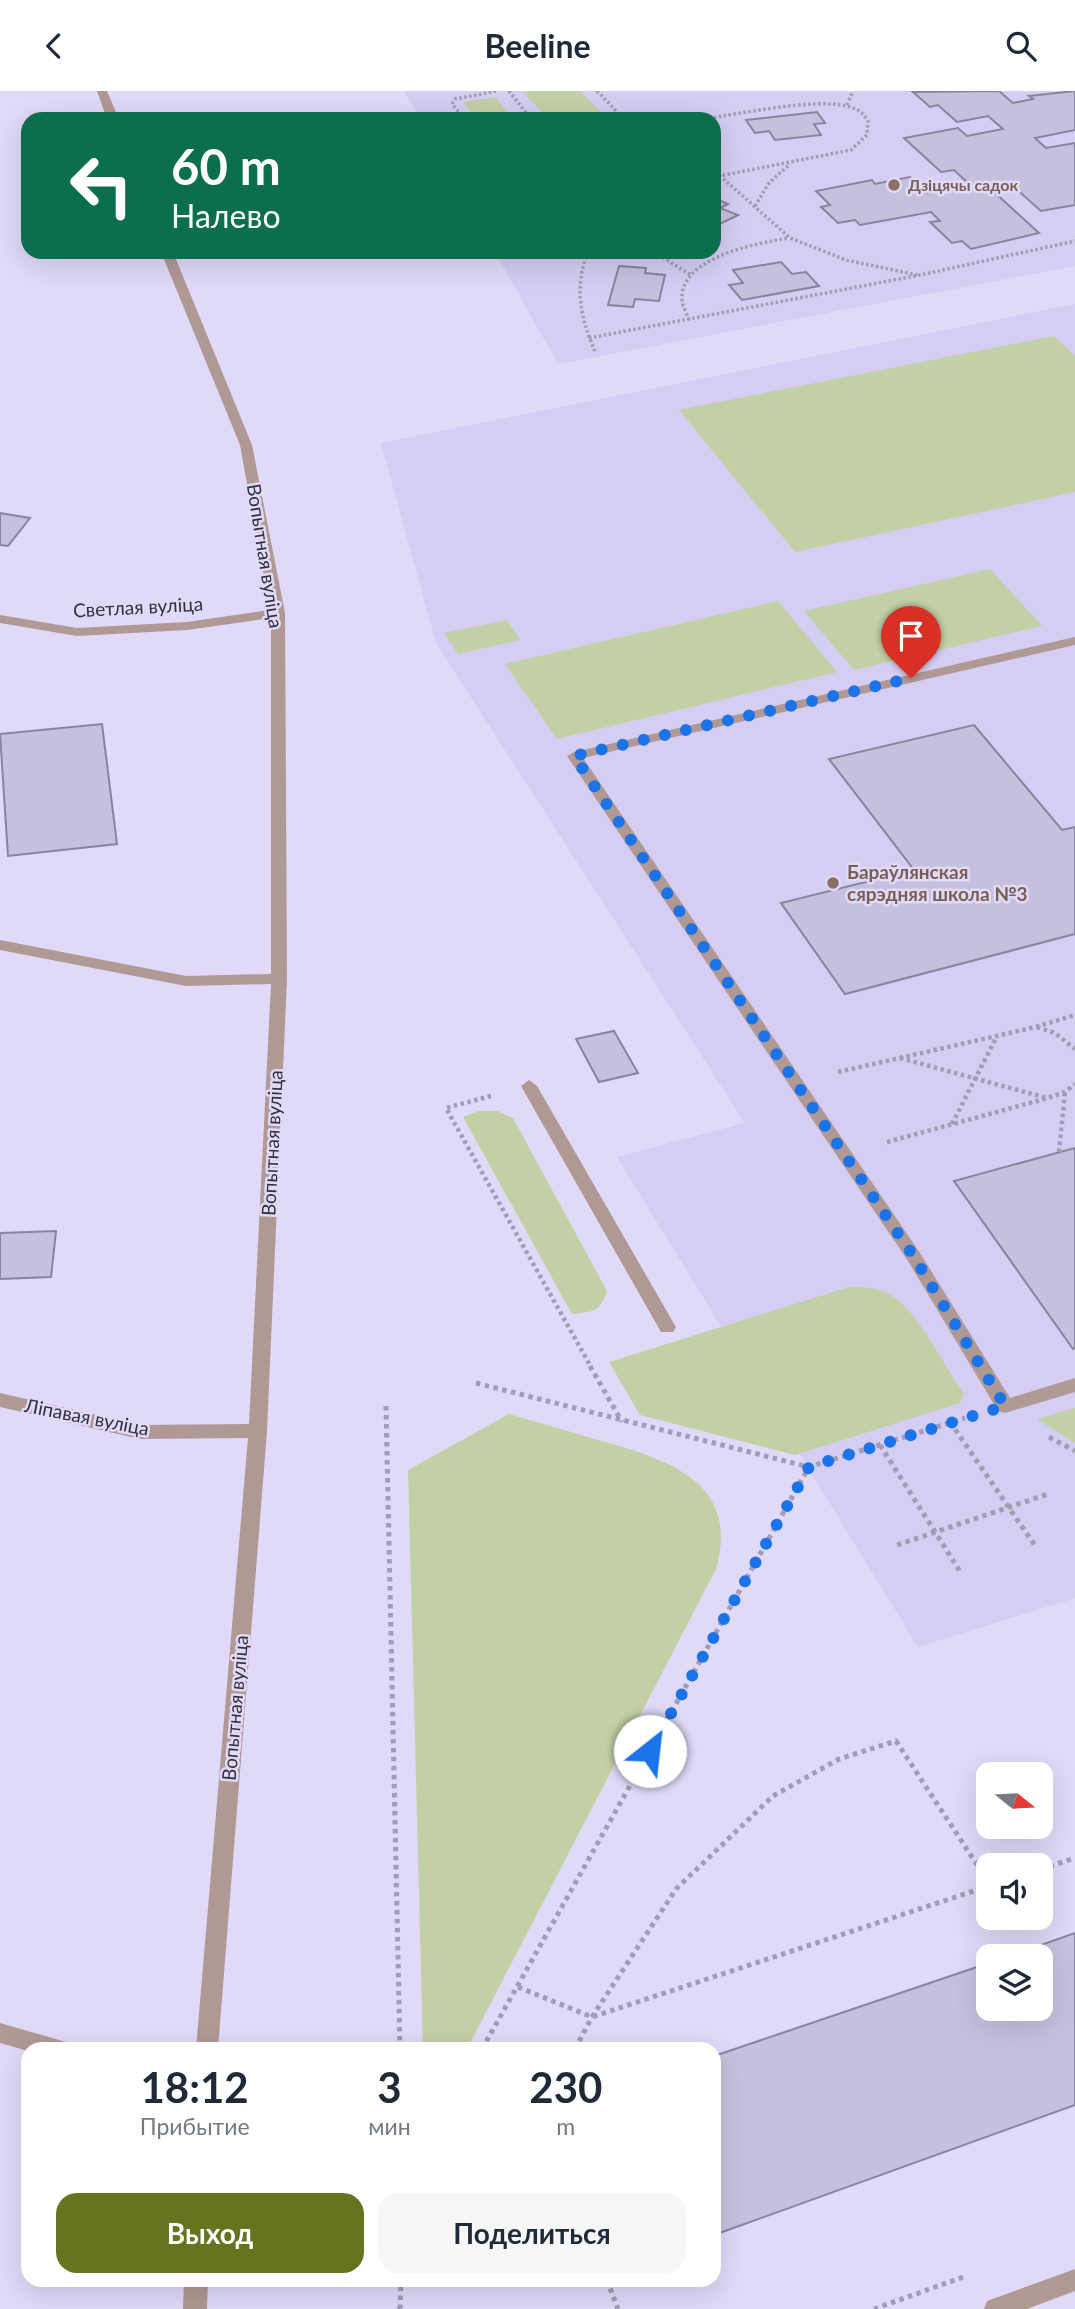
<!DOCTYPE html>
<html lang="ru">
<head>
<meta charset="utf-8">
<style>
  :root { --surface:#fff; --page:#f6f6f7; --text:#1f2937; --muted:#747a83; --accent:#67741f }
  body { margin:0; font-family:Lato,sans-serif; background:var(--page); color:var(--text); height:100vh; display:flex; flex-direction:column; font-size:26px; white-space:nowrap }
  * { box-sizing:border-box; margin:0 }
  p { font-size:23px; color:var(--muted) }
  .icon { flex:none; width:38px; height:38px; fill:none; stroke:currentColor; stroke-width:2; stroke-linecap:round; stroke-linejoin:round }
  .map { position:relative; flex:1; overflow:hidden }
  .panel { position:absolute; left:21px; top:1951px; width:700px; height:245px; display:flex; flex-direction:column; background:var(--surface); border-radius:21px; box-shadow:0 7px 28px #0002 }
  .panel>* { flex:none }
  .banner { position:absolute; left:21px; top:21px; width:700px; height:147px; border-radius:21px; box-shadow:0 7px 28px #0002; background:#0b6e4f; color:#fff; overflow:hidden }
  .needle { width:46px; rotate:108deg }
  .buttons { position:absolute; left:976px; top:1671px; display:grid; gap:14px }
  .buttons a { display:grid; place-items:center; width:77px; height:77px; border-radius:14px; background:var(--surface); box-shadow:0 7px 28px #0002; font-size:35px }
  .pin { position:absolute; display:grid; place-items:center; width:60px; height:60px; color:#fff; margin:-72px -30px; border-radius:50% 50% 50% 0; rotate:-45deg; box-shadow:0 0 7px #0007 }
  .pin .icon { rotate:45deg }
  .me { position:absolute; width:77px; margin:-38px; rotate:29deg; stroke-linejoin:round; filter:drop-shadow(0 0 5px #0008) }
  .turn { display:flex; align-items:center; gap:24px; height:147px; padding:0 35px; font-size:32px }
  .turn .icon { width:91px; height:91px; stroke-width:2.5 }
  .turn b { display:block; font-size:49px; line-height:60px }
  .eta { display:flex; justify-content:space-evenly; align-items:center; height:119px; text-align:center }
  .eta b { font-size:42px; font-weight:700; line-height:49px }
  .button { display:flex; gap:14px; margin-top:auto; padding:14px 35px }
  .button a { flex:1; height:80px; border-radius:21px; background:var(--accent); color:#fff; font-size:28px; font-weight:700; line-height:80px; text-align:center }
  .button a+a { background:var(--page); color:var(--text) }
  header { display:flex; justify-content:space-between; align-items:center; height:91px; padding:0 35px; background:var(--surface); font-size:32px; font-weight:700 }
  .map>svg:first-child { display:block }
  .built { fill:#d5cdf2 }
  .green { fill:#c3d0a6 }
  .building { fill:#c6c0dd; stroke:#89839f; stroke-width:2 }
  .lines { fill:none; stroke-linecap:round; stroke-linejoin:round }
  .path-far2 { stroke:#a29cb4; stroke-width:3.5; stroke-dasharray:2.5 2.5; stroke-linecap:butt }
  .path-far1 { stroke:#a29cb4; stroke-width:4.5; stroke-dasharray:3.5 3.5; stroke-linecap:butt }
  .path { stroke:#a29cb4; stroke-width:5; stroke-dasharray:4.5 4.5; stroke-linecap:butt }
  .minor { fill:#b09894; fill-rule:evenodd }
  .route { stroke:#1a73e8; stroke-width:12; stroke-dasharray:0 21.6 }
  .education-dot { fill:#8d6e63; stroke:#e0d9f7; stroke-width:2.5 }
  .labels { text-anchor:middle; stroke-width:5; stroke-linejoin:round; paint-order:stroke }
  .far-education-label { font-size:16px; font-weight:bold; fill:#785e54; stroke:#e0d9f7; text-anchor:start }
  .street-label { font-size:19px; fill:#33303c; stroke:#e0d9f7 }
  .education-label { font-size:19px; font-weight:bold; fill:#785e54; stroke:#e0d9f7; text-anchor:start }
</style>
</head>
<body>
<header><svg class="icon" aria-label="back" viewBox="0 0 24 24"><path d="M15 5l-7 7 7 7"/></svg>Beeline<svg class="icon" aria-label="search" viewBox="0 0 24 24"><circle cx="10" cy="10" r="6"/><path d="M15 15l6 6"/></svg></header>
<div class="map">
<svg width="1075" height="2218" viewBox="0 0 1075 2218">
  <rect width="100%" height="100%" fill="#e0d9f7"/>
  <g class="built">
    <polygon points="404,0 1075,0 1075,175 558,273 495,161 714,161 714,28 420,28"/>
    <polygon points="1075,213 1075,1507 918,1556 617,1066 745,1032 436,552 381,352"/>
  </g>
  <g class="green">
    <polygon points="532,0 580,0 603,23 577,28 548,28 523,1"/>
    <polygon points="496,6 513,28 482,28 476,20 470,21 463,11"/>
    <polygon points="1054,245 1075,265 1075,401 795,461 679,319"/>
    <polygon points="990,478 1042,535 854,579 804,520"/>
    <polygon points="778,510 837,581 557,648 505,573"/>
    <polygon points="507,529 520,549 458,563 444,542"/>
    <path d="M479 1020H497L513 1027 607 1200C601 1221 592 1221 572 1223L463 1026Z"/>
    <path d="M849 1196C864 1196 879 1196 892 1205 918 1220 945 1277 964 1303L960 1312 795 1364 640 1324 609 1271Z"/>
    <polygon points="1075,1317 1075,1352 1037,1328"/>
    <path d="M509 1323C540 1332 571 1341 602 1350 668 1369 741 1391 716 1478L467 1958H423L408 1379Z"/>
  </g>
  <g class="building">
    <polygon points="999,0 1013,12 1033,8 1029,5 1075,0 1075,39 1035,47 1046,57 1075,52 1075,114 1041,120 1014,96 993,100 1039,142 971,158 962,150 952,152 930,131 940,130 931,121 860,134 855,129 838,132 821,116 830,114 816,100 872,89 875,93 910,86 927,102 970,94 954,79 941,81 904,47 958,37 967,45 1003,38 988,25 957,31 938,14 930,16 913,1"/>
    <polygon points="817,21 825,32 814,33 821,44 775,49 769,40 755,42 746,29"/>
    <polygon points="714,107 728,113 720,117 738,124 714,136"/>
    <polygon points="781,171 792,183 806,181 819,195 742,209 729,194 743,192 733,179"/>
    <polygon points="619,175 646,177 645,182 665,184 659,210 635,208 633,216 608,214"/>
    <polygon points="0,422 30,427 8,455 0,454"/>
    <polygon points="102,633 117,753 8,765 0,643"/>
    <polygon points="974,634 1062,739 1075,736 1075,843 845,903 781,812 914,779 829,668"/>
    <polygon points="614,940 638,982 599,991 576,948"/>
    <polygon points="1075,1057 1075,1257 1073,1258 954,1090"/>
    <polygon points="56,1140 51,1186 0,1188 0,1142"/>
    <polygon points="1075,1842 1075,2014 714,2144 714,1965 989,1872 989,1918 1041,1918 1041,1866 1007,1866"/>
  </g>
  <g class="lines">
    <g class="path-far2">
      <polyline points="509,0 531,28"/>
      <polyline points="597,0 624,28"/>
      <polyline points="847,14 853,0"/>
      <polyline points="465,28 452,13 455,8 497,0"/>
      <path d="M704 28C739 23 814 7 846 15 856 17 863 21 868 30L867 44 851 59 714 86"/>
      <polyline points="714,76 719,84 790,147 846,169 917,184"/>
      <polyline points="755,115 769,92 790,73"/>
      <path d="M588 161C574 196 580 226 595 260"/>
      <polyline points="654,161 691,184"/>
      <path d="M689 229C687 223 682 215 682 208 680 166 758 152 789 147"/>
      <polyline points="589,247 920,184 1075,150"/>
    </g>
    <g class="path-far1">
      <polyline points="1037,936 1055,942 1075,958"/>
      <polyline points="900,967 1047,1007"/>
      <polyline points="838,981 1036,936 1075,924"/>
      <polyline points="491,1005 446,1017 591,1276"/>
      <polyline points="952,1033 997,945"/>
      <polyline points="887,1051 1048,1007 1065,1001 1075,993"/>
      <polyline points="1059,1061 1065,1001"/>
    </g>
    <g class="path">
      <polyline points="590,1275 622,1331"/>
      <polyline points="476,1292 809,1376 965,1327"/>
      <polyline points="386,1315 400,1958"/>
      <polyline points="950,1331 1036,1456"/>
      <polyline points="1049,1346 1075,1360"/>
      <polyline points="880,1354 961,1482"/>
      <polyline points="897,1454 1048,1403"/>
      <polyline points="1041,1778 1075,1767"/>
      <polyline points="518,1896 592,1926 989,1795"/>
      <polyline points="482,1958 809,1376"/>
      <polyline points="575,1958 592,1926 676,1798 773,1705 839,1668 896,1650 989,1792"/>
      <polyline points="607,2189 618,2218"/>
      <polyline points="400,2218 401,2189"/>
      <polyline points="874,2218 966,2185"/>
    </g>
    <g class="minor">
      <polygon points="97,0 107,0 119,28 107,28"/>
      <polygon points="161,161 173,161 252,354 285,522 287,888 267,1340 218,1958 196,1958 248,1347 140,1348 0,1316 0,1302 140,1334 249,1333 271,893 186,895 0,859 0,849 186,885 271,883 271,527 187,539 77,545 0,532 0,524 77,537 187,531 270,519 240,354"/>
      <polygon points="1075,546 1075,554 583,667 920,1162 1010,1307 1075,1287 1075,1301 1005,1322 998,1320 908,1170 567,665 574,661"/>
      <polygon points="529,989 537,995 673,1231 676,1236 673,1241 661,1241 521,995"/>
      <polygon points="0,1932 66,1951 69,1958 28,1960 0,1952"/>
      <polygon points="1075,2178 1075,2200 1027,2218 984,2218 987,2210"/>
      <polygon points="184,2189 208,2189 207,2218 183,2218"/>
    </g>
  </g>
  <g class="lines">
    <polyline class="route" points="650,1660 809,1376 1005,1315 914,1166 574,665 911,587"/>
  </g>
  <g class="education-dot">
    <circle cx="894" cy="94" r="7"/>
    <circle cx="833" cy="792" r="7"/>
  </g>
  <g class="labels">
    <g class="far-education-label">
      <text x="908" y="100">Дзіцячы садок</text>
    </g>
    <g class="street-label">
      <text transform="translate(265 465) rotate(81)" y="7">Вопытная вуліца</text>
      <text transform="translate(138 516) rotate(-3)" y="7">Светлая вуліца</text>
      <text transform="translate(272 1052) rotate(-87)" y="7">Вопытная вуліца</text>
      <text transform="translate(87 1326) rotate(11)" y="7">Ліпавая вуліца</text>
      <text transform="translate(235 1617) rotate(-85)" y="7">Вопытная вуліца</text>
    </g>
    <g class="education-label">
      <text x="847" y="788">Бараўлянская<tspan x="847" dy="22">сярэдняя школа №3</tspan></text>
    </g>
  </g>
</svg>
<div class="buttons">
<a><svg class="needle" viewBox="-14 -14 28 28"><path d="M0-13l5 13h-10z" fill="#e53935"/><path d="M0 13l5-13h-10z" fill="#747a83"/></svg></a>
<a><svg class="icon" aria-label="sound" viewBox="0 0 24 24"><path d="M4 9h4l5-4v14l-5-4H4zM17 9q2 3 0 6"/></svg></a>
<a><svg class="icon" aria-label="layers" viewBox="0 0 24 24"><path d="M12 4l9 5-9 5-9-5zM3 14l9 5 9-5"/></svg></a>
</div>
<div class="pin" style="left:911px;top:587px;background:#d93025"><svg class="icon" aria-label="arrive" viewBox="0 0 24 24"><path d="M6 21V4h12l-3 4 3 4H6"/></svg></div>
<svg class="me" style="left:650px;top:1660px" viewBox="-20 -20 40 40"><circle r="19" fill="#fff"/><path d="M0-13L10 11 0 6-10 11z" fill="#1a73e8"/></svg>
<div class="banner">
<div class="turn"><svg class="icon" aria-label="left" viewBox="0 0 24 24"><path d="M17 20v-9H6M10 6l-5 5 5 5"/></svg><div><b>60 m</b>Налево</div></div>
</div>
<section class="panel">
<div class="eta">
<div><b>18:12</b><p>Прибытие</p></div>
<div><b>3</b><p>мин</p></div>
<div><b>230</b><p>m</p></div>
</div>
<div class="button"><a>Выход</a><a>Поделиться</a></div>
</section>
</div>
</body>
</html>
